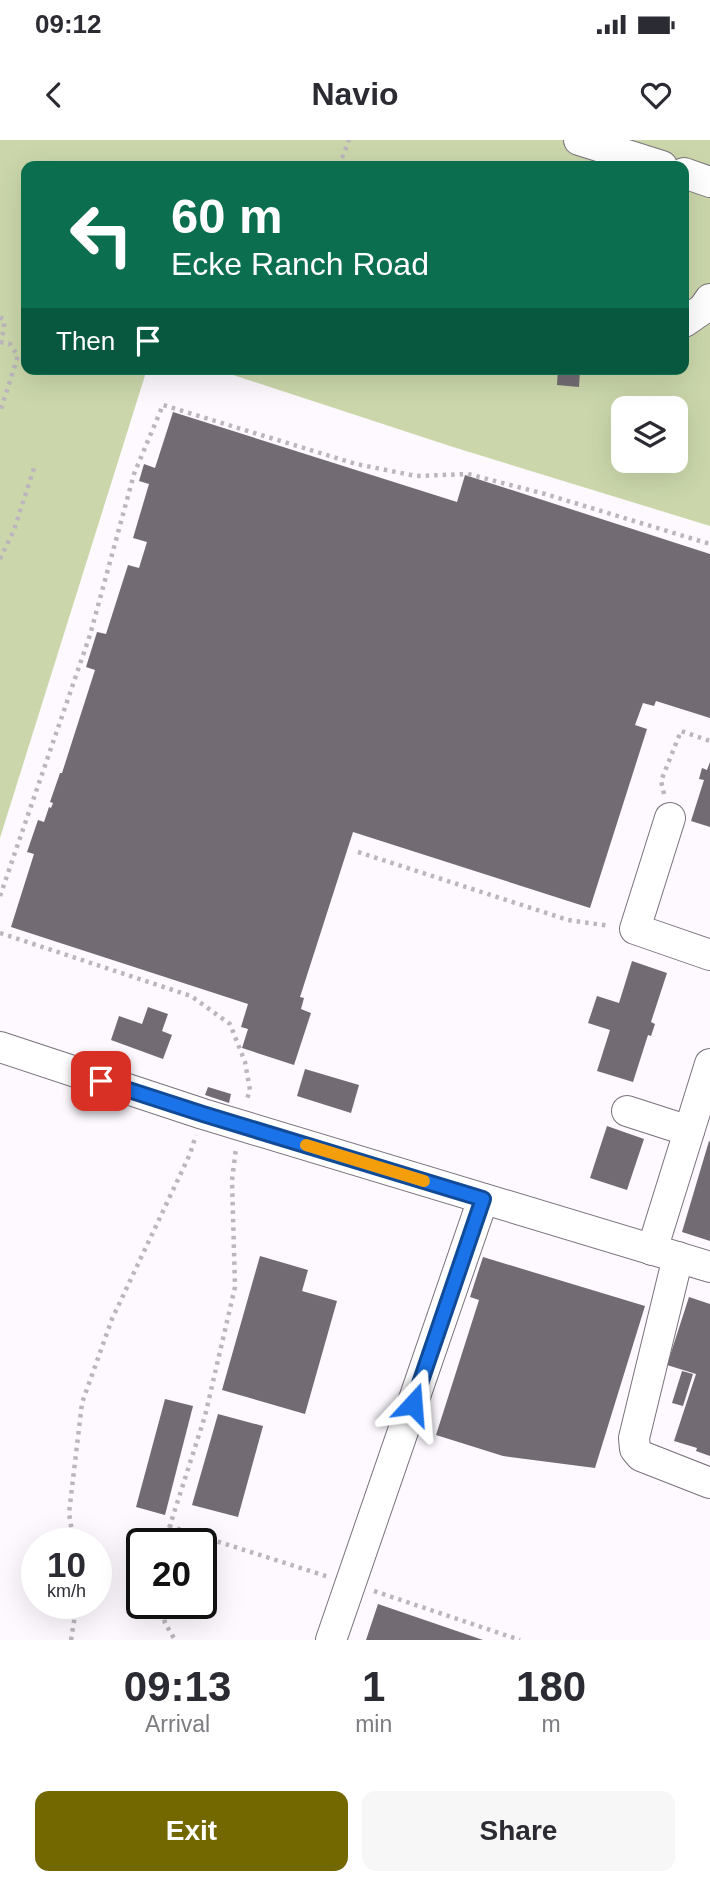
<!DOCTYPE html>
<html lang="en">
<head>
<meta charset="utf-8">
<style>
  :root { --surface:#fff; --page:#f7f7f7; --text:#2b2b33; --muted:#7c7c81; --accent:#736800 }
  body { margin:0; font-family:Arial,sans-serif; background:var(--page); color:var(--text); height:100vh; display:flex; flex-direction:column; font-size:26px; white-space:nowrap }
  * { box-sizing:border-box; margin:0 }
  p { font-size:23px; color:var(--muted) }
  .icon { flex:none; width:38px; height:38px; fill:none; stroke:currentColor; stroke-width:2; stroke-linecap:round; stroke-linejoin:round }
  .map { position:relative; height:1500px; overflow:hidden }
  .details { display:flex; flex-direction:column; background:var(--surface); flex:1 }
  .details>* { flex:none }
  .banner { position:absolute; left:21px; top:21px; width:668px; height:214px; border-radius:14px; box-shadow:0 7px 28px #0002; background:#0b6e4f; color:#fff; overflow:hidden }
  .buttons { position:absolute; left:611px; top:256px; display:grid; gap:14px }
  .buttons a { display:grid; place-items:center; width:77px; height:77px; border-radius:14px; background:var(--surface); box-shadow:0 7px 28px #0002; font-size:35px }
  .speed { position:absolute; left:21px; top:1388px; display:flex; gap:14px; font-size:35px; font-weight:700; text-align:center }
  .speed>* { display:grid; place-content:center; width:91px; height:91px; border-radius:50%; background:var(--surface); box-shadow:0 7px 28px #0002; line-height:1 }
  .speed small { font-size:18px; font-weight:400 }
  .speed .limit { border:4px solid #111; border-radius:10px; background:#fff; color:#111 }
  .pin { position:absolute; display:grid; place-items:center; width:60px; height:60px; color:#fff; margin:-30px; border-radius:14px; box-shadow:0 4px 10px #0006 }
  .me { position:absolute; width:77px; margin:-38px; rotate:19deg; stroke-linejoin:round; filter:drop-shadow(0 0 5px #0008) }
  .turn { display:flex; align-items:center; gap:24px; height:147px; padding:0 35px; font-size:32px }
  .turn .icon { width:91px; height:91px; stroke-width:2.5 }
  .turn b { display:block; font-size:49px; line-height:60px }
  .then { display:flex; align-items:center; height:66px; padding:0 35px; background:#0003; gap:14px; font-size:26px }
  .eta { display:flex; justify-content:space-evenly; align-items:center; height:119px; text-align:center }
  .eta b { font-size:42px; font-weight:600; line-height:49px }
  .button { display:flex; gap:14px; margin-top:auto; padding:14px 35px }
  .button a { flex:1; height:80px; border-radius:14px; background:var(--accent); color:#fff; font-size:28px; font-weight:600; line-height:80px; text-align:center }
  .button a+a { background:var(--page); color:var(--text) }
  .status { display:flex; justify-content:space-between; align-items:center; height:49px; padding:0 35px; background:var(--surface); direction:ltr }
  .status svg { height:19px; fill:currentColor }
  header { display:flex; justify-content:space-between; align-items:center; height:91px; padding:0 35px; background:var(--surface); font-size:32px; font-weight:600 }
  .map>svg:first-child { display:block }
  .green { fill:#cbd7ab; fill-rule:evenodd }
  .building { fill:#726b73 }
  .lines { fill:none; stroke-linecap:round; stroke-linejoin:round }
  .minor-casing { stroke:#79727b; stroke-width:32 }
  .path { stroke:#bab6bc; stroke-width:4.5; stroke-dasharray:3.5 5; stroke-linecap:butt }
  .minor { stroke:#fff; stroke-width:30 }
  .route-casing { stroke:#114b97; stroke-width:18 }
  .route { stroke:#1a73e8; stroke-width:12 }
  .slow { stroke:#f59e0b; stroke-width:12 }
</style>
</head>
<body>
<div class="status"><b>09:12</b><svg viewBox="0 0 49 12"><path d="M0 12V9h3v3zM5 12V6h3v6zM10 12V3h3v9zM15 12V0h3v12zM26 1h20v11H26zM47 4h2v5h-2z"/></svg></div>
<header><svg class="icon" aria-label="back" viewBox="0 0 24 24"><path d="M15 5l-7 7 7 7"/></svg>Navio<svg class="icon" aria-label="heart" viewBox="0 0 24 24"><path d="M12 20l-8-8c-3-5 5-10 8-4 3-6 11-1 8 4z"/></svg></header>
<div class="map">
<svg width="710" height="1500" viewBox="0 0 710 1500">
  <rect width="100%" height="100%" fill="#fdf9ff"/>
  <path class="green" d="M0 0H710V386L453 307 215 229H684V26H26V229H147L0 698ZM623 268H676V320H623Z"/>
  <g class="building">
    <polygon points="558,229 580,229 579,247 557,245"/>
    <polygon points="173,272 457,362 465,335 710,414 710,578 656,561 654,566 643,563 635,585 647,589 590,768 353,692 300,857 304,858 301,869 311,873 294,925 242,908 248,889 241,887 248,864 11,787 34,714 27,712 38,680 44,682 49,667 51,668 53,663 50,662 60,633 62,633 95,530 86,527 97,492 106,494 128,425 139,428 147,402 133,398 149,344 139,341 144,324 155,328"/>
    <polygon points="710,622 710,687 691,681 704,640 699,639 702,628 707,630"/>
    <polygon points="632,821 667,833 651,882 655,884 651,896 648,895 633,942 597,931 610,890 588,883 597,856 619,863"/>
    <polygon points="148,867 168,874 162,891 172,895 163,919 111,900 119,876 142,884"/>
    <polygon points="305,929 359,945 351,973 297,956"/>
    <polygon points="208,947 231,954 229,963 205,955"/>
    <polygon points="607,986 644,999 627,1050 590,1038"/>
    <polygon points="709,1001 710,1002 710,1101 682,1092"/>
    <polygon points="260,1116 308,1130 302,1151 337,1161 305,1274 222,1250"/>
    <polygon points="483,1117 645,1166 595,1328 503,1316 436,1295 479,1160 470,1157"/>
    <polygon points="689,1157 710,1164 710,1316 696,1311 697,1308 674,1301 696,1234 667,1225"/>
    <polygon points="682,1231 693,1234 683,1266 672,1263"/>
    <polygon points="165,1259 193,1266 165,1375 136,1367"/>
    <polygon points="218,1274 263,1286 238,1377 192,1365"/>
    <polygon points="378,1464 483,1500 366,1500"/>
  </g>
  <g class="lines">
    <g class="minor-casing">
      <g id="minor">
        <polyline points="579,0 662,26"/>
        <polyline points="684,33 710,42"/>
        <polyline points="684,182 703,169 710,159"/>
        <polyline points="670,678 635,789 710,815"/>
        <polyline points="0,907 203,974 710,1127"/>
        <polyline points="627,971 689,991"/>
        <polyline points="652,1110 710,924"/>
        <polyline points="678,1117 634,1298 635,1309 641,1316 710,1343"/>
        <polyline points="331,1500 483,1059"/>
      </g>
    </g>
    <g class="path">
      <polyline points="339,26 349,0"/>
      <polyline points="0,177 4,180 4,191 0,199"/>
      <polyline points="0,202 10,204 18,216 0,272"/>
      <polyline points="0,419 14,390 35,325"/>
      <polyline points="664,654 661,641 681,591 710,601"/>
      <polyline points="358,712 568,780 610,786"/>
      <polyline points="0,756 90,495 134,334 163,265 356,324 416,336 468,334 545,354 710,404"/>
      <polyline points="0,793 191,856 230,884 245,922 250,950 246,962"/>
      <polyline points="169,1386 329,1437"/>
      <polyline points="74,1404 69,1373 82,1263 112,1179 190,1014 196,995"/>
      <polyline points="164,1404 205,1276 235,1147 232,1040 236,1008"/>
      <polyline points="374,1451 520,1500"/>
      <polyline points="161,1463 165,1483 175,1500"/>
      <polyline points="71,1500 77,1463"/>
    </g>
    <use href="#minor" class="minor"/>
  </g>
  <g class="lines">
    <g class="route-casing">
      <polyline id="route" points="101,941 203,974 483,1059 413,1264"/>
    </g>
    <use href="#route" class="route"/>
    <polyline class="slow" points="306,1005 424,1041"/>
  </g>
</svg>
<div class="buttons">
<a><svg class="icon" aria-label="layers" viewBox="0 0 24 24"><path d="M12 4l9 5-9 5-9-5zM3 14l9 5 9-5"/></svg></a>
</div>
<div class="speed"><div>10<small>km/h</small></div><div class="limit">20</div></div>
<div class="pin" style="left:101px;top:941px;background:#d93025"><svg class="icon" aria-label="arrive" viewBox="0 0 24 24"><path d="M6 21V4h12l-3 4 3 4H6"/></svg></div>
<svg class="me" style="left:413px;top:1264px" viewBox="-20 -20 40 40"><path d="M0-17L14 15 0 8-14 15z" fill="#1a73e8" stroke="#fff" stroke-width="4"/></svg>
<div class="banner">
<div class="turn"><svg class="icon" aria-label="left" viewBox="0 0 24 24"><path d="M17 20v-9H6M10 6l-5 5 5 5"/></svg><div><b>60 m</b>Ecke Ranch Road</div></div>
<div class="then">Then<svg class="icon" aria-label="arrive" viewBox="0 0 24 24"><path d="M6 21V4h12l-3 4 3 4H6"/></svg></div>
</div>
</div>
<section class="details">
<div class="eta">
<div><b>09:13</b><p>Arrival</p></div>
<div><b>1</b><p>min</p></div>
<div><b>180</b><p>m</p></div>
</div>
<div class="button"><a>Exit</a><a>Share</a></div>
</section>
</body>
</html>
